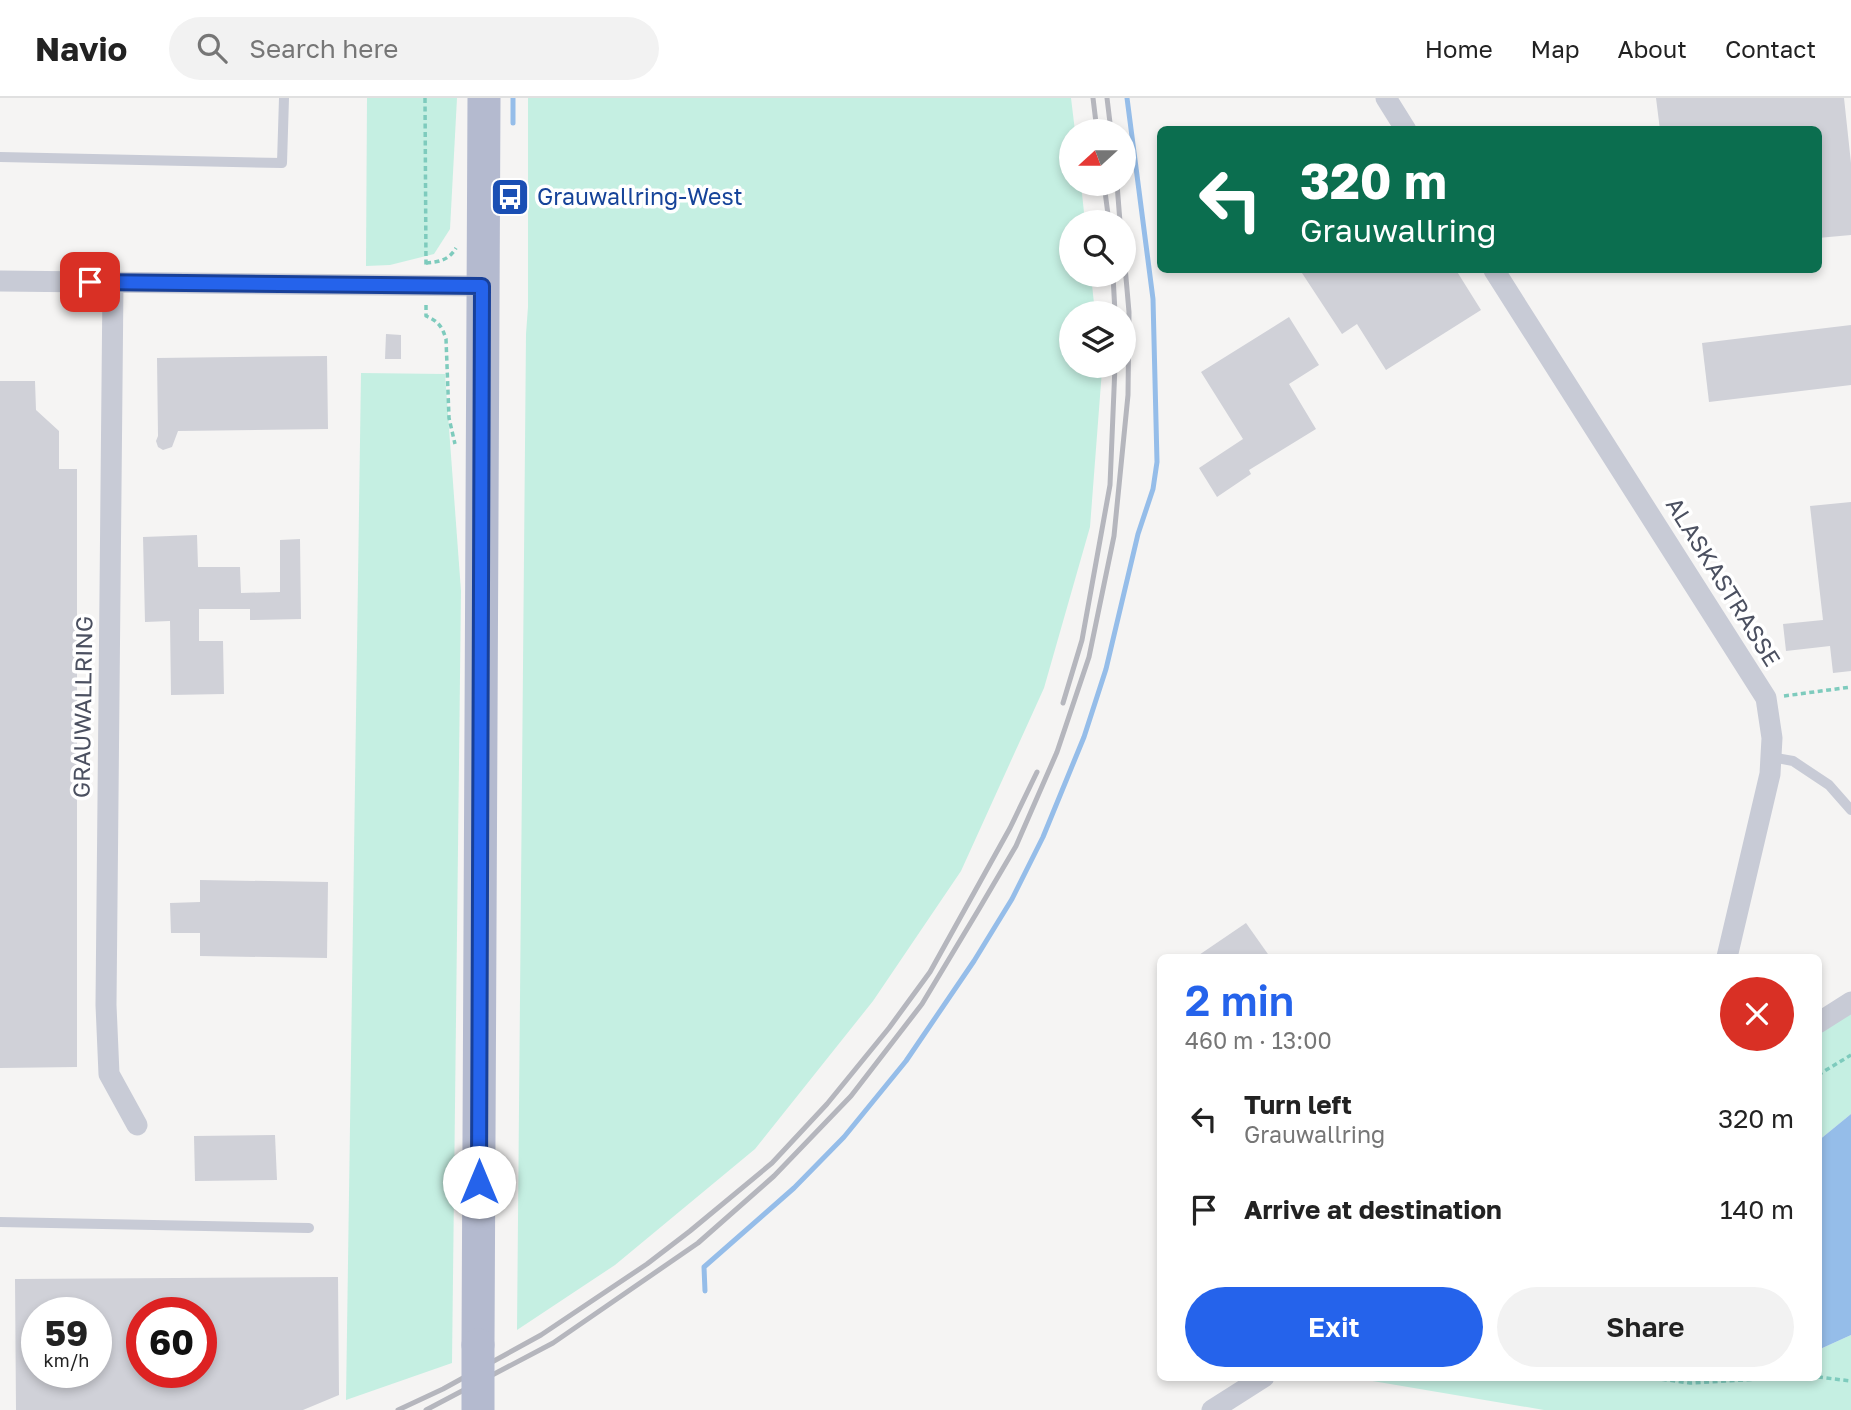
<!DOCTYPE html>
<html lang="en">
<head>
<meta charset="utf-8">
<style>
  :root { --surface:#fff; --page:#f2f2f2; --text:#222; --muted:#767676; --line:#e0e0e0; --accent:#2563eb }
  body { margin:0; font-family:"Golos Text",sans-serif; background:var(--page); color:var(--text); height:100vh; display:flex; flex-direction:column; font-size:26px; white-space:nowrap }
  * { box-sizing:border-box; margin:0 }
  p { font-size:23px; color:var(--muted) }
  .icon { flex:none; width:38px; height:38px; fill:none; stroke:currentColor; stroke-width:2; stroke-linecap:round; stroke-linejoin:round }
  .map { position:relative; flex:1; overflow:hidden }
  .sheet { position:absolute; left:1157px; top:856px; width:665px; height:427px; display:flex; flex-direction:column; background:var(--surface); border-radius:10px; box-shadow:0 4px 10px #0003 }
  .sheet>* { flex:none }
  .banner { position:absolute; left:1157px; top:28px; width:665px; height:147px; border-radius:10px; box-shadow:0 4px 10px #0003; background:#0b6e4f; color:#fff; overflow:hidden }
  .needle { width:46px; rotate:249deg }
  .controls { position:absolute; left:1059px; top:21px; display:grid; gap:14px }
  .controls a { display:grid; place-items:center; width:77px; height:77px; border-radius:50%; background:var(--surface); box-shadow:0 4px 10px #0003; font-size:35px }
  .speed { position:absolute; left:21px; top:1199px; display:flex; gap:14px; font-size:35px; font-weight:700; text-align:center }
  .speed>* { display:grid; place-content:center; width:91px; height:91px; border-radius:50%; background:var(--surface); box-shadow:0 4px 10px #0003; line-height:1 }
  .speed small { font-size:18px; font-weight:400 }
  .speed .limit { border:10px solid #d22; background:#fff; color:#111 }
  .pin { position:absolute; display:grid; place-items:center; width:60px; height:60px; color:#fff; margin:-30px; border-radius:14px; box-shadow:0 4px 10px #0006 }
  .me { position:absolute; width:77px; margin:-38px; rotate:0deg; stroke-linejoin:round; filter:drop-shadow(0 0 5px #0008) }
  .turn { display:flex; align-items:center; gap:24px; height:147px; padding:0 28px; font-size:32px }
  .turn .icon { width:91px; height:91px; stroke-width:2.5 }
  .turn b { display:block; font-size:49px; line-height:60px }
  .round { display:grid; place-items:center; flex:none; width:74px; height:74px; border-radius:37px; background:var(--page) }
  .head { display:flex; align-items:center; justify-content:space-between; height:119px; padding:0 28px }
  h1 { font-size:42px; font-weight:600; line-height:52px; color:var(--accent) }
  .action { display:flex; gap:14px; margin-top:auto; padding:14px 28px }
  .action a { flex:1; height:80px; border-radius:42px; background:var(--accent); color:#fff; font-size:28px; font-weight:600; line-height:80px; text-align:center }
  .action a+a { background:var(--page); color:var(--text) }
  ul { padding:0; list-style:none }
  li { display:flex; align-items:center; gap:21px; height:91px; padding:0 28px }
  li div { flex:1 }
  li b { display:block; font-size:26px }
  li em { font-style:normal }
  header { display:flex; align-items:center; gap:42px; box-sizing:border-box; height:98px; padding:0 35px; background:var(--surface); border-bottom:2px solid var(--line) }
  header strong { font-size:33px }
  nav { display:flex; gap:38px; margin-inline-start:auto; font-size:24px }
  .search { width:490px; height:63px; background:var(--page); display:flex; align-items:center; gap:18px; box-sizing:border-box; padding:0 24px; border-radius:38px; color:var(--muted); font-size:26px }
  .map>svg:first-child { display:block }
  .green { fill:#c5efe2 }
  .water { fill:#95bde9 }
  .lines { fill:none; stroke-linecap:round; stroke-linejoin:round }
  .stream { stroke:#95bde9; stroke-width:5 }
  .building { fill:#d0d1d8; fill-rule:evenodd }
  .path { stroke:#7ecbbd; stroke-width:3.5; stroke-dasharray:5 3.5; stroke-linecap:butt }
  .service { stroke:#c8cbd6; stroke-width:10 }
  .minor { stroke:#c8cbd6; stroke-width:21 }
  .primary { stroke:#b4bacf; stroke-width:33 }
  .rail { stroke:#b5b6bd; stroke-width:5 }
  .primary-bridge { stroke:#b4bacf; stroke-width:33 }
  .route-casing { stroke:#184099; stroke-width:18 }
  .route { stroke:#2563eb; stroke-width:12 }
  .labels { text-anchor:middle; stroke-width:7; stroke-linejoin:round; paint-order:stroke }
  .transit-label { font-size:23px; fill:#164399; stroke:#fff; text-anchor:start }
  .street-label { font-size:23px; fill:#4b5060; stroke:#fff }
</style>
</head>
<body>
<header>
<strong>Navio</strong>
<div class="search"><svg class="icon" aria-label="search" viewBox="0 0 24 24"><circle cx="10" cy="10" r="6"/><path d="M15 15l6 6"/></svg>Search here</div>
<nav><a>Home</a><a>Map</a><a>About</a><a>Contact</a></nav>
</header>
<div class="map">
<svg width="1851" height="1312" viewBox="0 0 1851 1312">
  <rect width="100%" height="100%" fill="#f5f4f3"/>
  <g class="green">
    <polygon points="367,0 457,0 450,131 434,156 390,167 366,168"/>
    <polygon points="528,0 1071,0 1075,33 1071,33 1071,86 1081,86 1085,124 1071,124 1071,177 1091,177 1095,215 1071,215 1071,268 1101,268 1102,272 1090,429 1044,590 961,773 873,903 755,1051 615,1167 517,1232 526,236 528,209"/>
    <polygon points="361,275 445,276 461,493 452,1265 346,1302"/>
    <polygon points="1851,915 1851,1016 1818,1043 1818,936"/>
    <polygon points="1851,1237 1851,1312 1544,1312 1349,1279 1818,1279 1818,1252"/>
  </g>
  <polygon class="water" points="1851,1016 1851,1237 1818,1252 1818,1043"/>
  <g class="lines">
    <g class="stream">
      <polyline points="513,25 513,0"/>
      <polyline points="705,1193 704,1169 794,1090 844,1039 906,963 974,863 1012,801 1043,739 1084,639 1106,571 1138,436 1153,391 1157,364 1153,201 1127,0"/>
    </g>
  </g>
  <g class="building">
    <polygon points="1656,0 1844,0 1851,65 1851,137 1818,140 1818,32 1660,32"/>
    <polygon points="1300,172 1456,172 1481,212 1386,272 1357,226 1342,236"/>
    <polygon points="1289,219 1319,267 1289,286 1316,331 1249,372 1251,376 1217,399 1199,370 1243,341 1201,274"/>
    <polygon points="1851,227 1851,287 1709,304 1702,245"/>
    <polygon points="386,236 401,237 401,261 385,261"/>
    <polygon points="327,258 328,331 178,333 172,349 163,352 158,349 156,343 158,338 157,260"/>
    <polygon points="0,283 35,283 36,312 59,333 59,371 77,371 77,969 0,970"/>
    <polygon points="1851,404 1851,573 1833,575 1830,548 1786,553 1783,526 1823,522 1810,408"/>
    <polygon points="197,437 198,469 240,469 241,495 280,494 280,442 300,441 301,521 250,522 250,511 199,511 199,543 223,543 224,596 171,597 170,523 145,524 143,439"/>
    <polygon points="200,782 328,784 327,860 200,858 200,835 171,835 170,805 200,804"/>
    <polygon points="1246,825 1270,859 1196,859"/>
    <polygon points="275,1037 277,1082 195,1083 194,1038"/>
    <path d="M338 1179 339 1297 303 1312H16L15 1181ZM37 1214H96V1274H37ZM142 1214H201V1274H142Z"/>
  </g>
  <g class="lines">
    <g class="path">
      <polyline points="425,0 426,168"/>
      <path d="M426 165C439 164 449 162 456 150"/>
      <path d="M426 207V218C438 223 442 228 446 241L449 320 455 346"/>
      <polyline points="1784,598 1851,589"/>
      <polyline points="1818,977 1851,957"/>
      <polyline points="1645,1279 1690,1285 1794,1279"/>
      <polyline points="1818,1279 1851,1283"/>
    </g>
    <g class="service">
      <polyline points="0,59 282,65 284,0"/>
      <polyline points="1771,659 1793,663 1829,687 1851,712"/>
      <polyline points="0,1124 309,1130"/>
    </g>
    <g class="minor">
      <polyline points="1386,0 1406,32"/>
      <polyline points="1494,172 1766,600 1772,640 1770,676 1727,859"/>
      <polyline points="0,183 482,188"/>
      <polyline points="113,184 106,907 109,976 137,1027"/>
      <polyline points="1818,925 1851,904"/>
      <polyline points="1212,1312 1264,1279"/>
    </g>
    <polyline class="primary" points="478,1247 484,0"/>
    <g class="rail">
      <polyline points="1093,0 1097,33"/>
      <polyline points="1107,0 1111,33"/>
      <polyline points="1104,86 1109,124"/>
      <polyline points="1117,86 1120,124"/>
      <polyline points="1113,177 1115,215"/>
      <polyline points="1063,605 1082,542 1110,387 1115,268"/>
      <polyline points="398,1312 443,1291 541,1237 647,1166 690,1133 772,1065 827,1006 889,930 930,874 1010,730 1037,674"/>
      <polyline points="426,1312 553,1245 698,1145 774,1078 851,998 922,906 979,811 1016,748 1057,654 1089,559 1114,438 1128,297 1129,214 1124,157"/>
    </g>
    <polyline class="primary-bridge" points="478,1312 478,1247"/>
  </g>
  <g class="lines">
    <g class="route-casing">
      <polyline id="route" points="90,184 482,188 479,1084"/>
    </g>
    <use href="#route" class="route"/>
  </g>
  <defs>
    <g id="bus-square" transform="scale(2.0125)"><rect x="-9" y="-9" width="18" height="18" rx="4" fill="#1a4fb4" stroke="#fff"/><path d="M-5-6H5V4H4V6H2V4H-2V6H-4V4H-5ZM-3.5-4V0h7V-4ZM-3.5 1.2v1.5H-2V1.2ZM2 1.2v1.5H3.5V1.2Z" fill="#fff"/></g>
  </defs>
  <g fill-rule="evenodd">
    <use href="#bus-square" x="510" y="99"/>
  </g>
  <g class="labels">
    <g class="transit-label">
      <text x="537" y="107">Grauwallring-West</text>
    </g>
    <g class="street-label">
      <text transform="translate(1723 484) rotate(58)" y="8">ALASKASTRASSE</text>
      <text transform="translate(83 609) rotate(-89)" y="8">GRAUWALLRING</text>
    </g>
  </g>
</svg>
<div class="controls">
<a><svg class="needle" viewBox="-14 -14 28 28"><path d="M0-13l5 13h-10z" fill="#e53935"/><path d="M0 13l5-13h-10z" fill="#767676"/></svg></a>
<a><svg class="icon" aria-label="search" viewBox="0 0 24 24"><circle cx="10" cy="10" r="6"/><path d="M15 15l6 6"/></svg></a>
<a><svg class="icon" aria-label="layers" viewBox="0 0 24 24"><path d="M12 4l9 5-9 5-9-5zM3 14l9 5 9-5"/></svg></a>
</div>
<div class="speed"><div>59<small>km/h</small></div><div class="limit">60</div></div>
<div class="pin" style="left:90px;top:184px;background:#d93025"><svg class="icon" aria-label="arrive" viewBox="0 0 24 24"><path d="M6 21V4h12l-3 4 3 4H6"/></svg></div>
<svg class="me" style="left:479px;top:1084px" viewBox="-20 -20 40 40"><circle r="19" fill="#fff"/><path d="M0-13L10 11 0 6-10 11z" fill="#2563eb"/></svg>
<div class="banner">
<div class="turn"><svg class="icon" aria-label="left" viewBox="0 0 24 24"><path d="M17 20v-9H6M10 6l-5 5 5 5"/></svg><div><b>320 m</b>Grauwallring</div></div>
</div>
<section class="sheet">
<div class="head"><div><h1>2 min</h1><p>460 m · 13:00</p></div><a class="round" style="background:#d93025;color:#fff"><svg class="icon" aria-label="close" viewBox="0 0 24 24"><path d="M6 6l12 12M18 6L6 18"/></svg></a></div>
<ul>
<li><svg class="icon" aria-label="left" viewBox="0 0 24 24"><path d="M17 20v-9H6M10 6l-5 5 5 5"/></svg><div><b>Turn left</b><p>Grauwallring</p></div><em>320 m</em></li>
<li><svg class="icon" aria-label="arrive" viewBox="0 0 24 24"><path d="M6 21V4h12l-3 4 3 4H6"/></svg><div><b>Arrive at destination</b></div><em>140 m</em></li>
</ul>
<div class="action"><a>Exit</a><a>Share</a></div>
</section>
</div>
</body>
</html>
